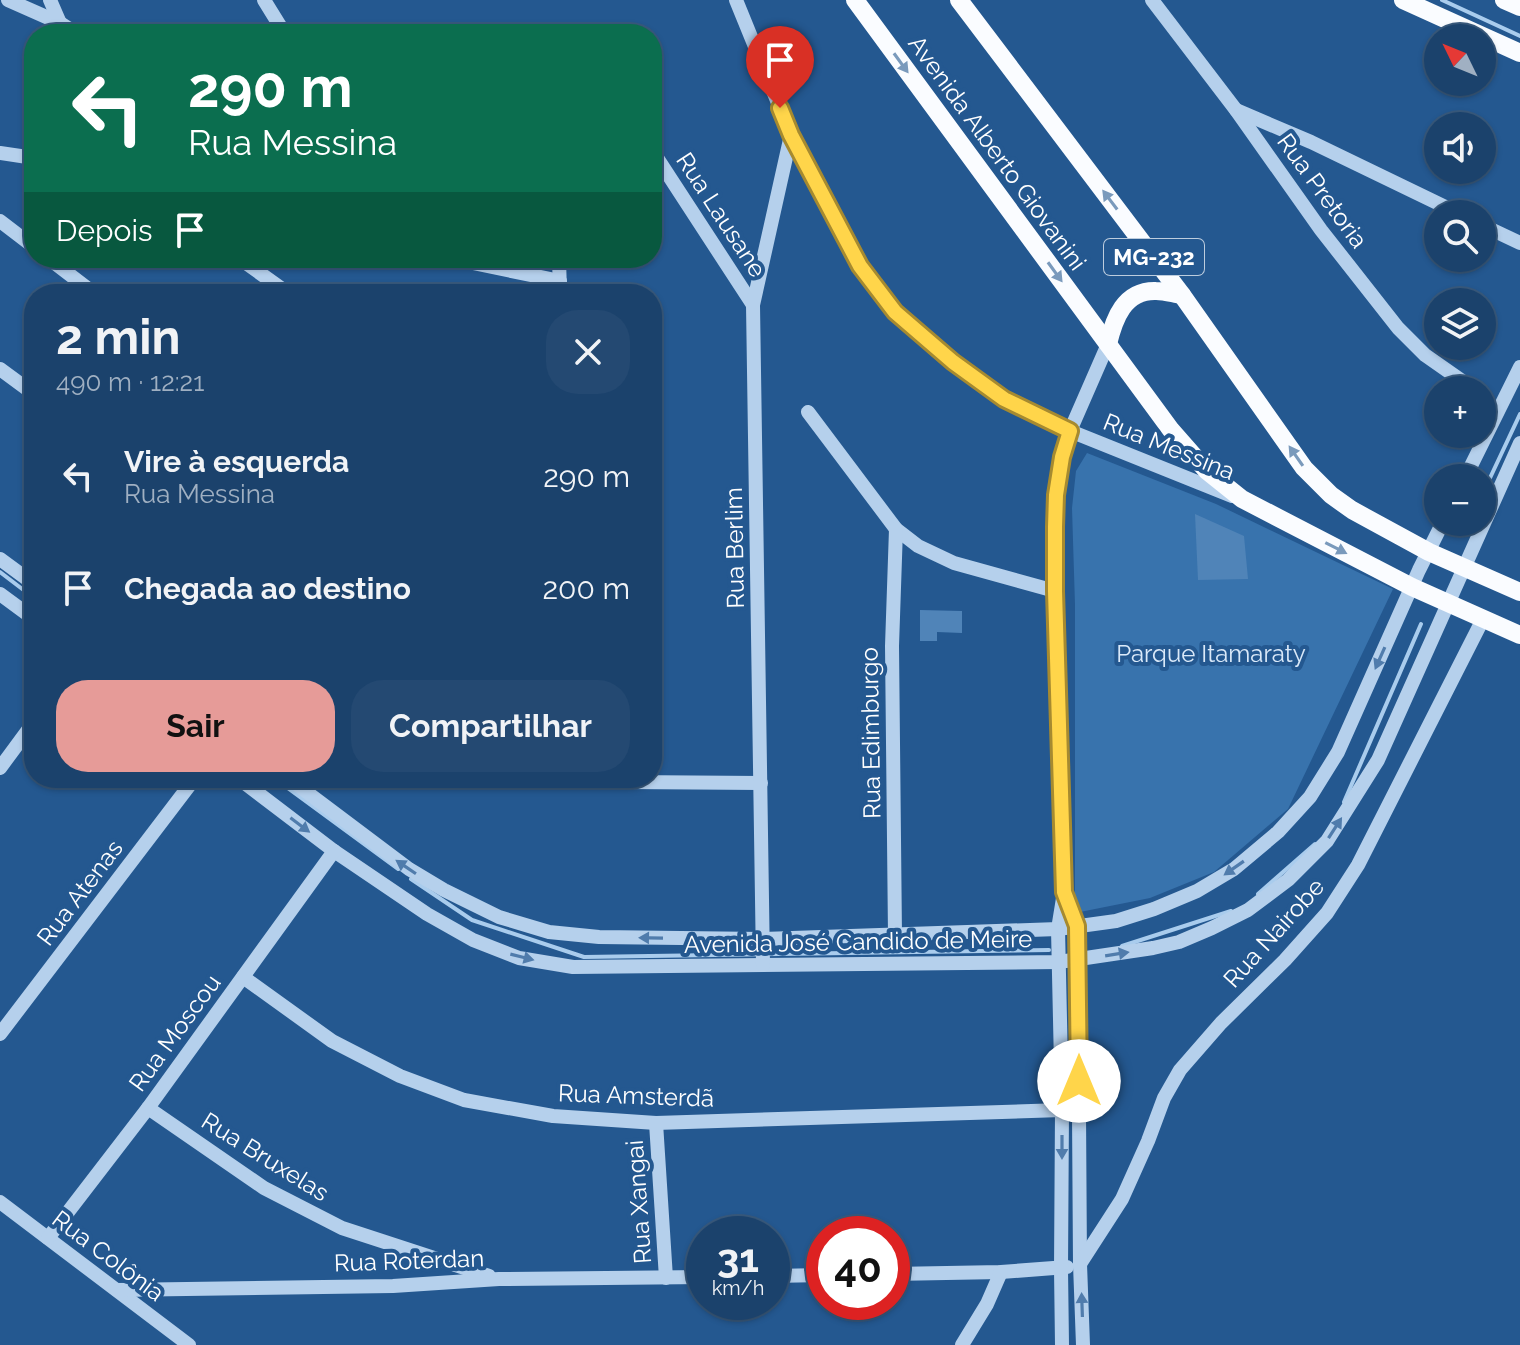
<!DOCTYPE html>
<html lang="pt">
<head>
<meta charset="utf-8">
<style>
  :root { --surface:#1b426c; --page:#244972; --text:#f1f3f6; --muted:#a0b0c2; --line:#395b7f; --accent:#e69b98 }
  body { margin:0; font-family:Raleway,sans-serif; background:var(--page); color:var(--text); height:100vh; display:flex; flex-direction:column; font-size:30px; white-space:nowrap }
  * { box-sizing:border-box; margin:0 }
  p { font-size:26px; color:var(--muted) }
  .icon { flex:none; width:44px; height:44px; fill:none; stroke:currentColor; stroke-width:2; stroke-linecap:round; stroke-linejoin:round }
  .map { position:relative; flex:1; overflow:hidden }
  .details { position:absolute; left:24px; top:284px; width:638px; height:504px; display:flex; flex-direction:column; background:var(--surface); border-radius:32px; box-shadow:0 2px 6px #0004,0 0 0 2px var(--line) }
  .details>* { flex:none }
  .hud { position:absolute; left:24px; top:24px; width:638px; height:244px; border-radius:32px; box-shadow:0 2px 6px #0004,0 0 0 2px var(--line); background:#0b6e4f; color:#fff; overflow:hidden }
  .needle { width:52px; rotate:313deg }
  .buttons { position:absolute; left:1424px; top:24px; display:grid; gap:16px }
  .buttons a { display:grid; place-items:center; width:72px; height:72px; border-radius:50%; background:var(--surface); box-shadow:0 2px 6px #0004,0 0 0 2px var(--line); font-size:40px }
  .speed { position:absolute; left:686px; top:1216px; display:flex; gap:16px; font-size:40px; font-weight:700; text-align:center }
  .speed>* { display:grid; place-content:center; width:104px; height:104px; border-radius:50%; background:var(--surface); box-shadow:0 2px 6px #0004,0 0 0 2px var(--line); line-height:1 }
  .speed small { font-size:20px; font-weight:400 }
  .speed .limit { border:12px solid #d22; background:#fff; color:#111 }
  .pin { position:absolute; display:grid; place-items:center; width:68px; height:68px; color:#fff; margin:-82px -34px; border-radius:50% 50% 50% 0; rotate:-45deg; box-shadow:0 0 8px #0007 }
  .pin .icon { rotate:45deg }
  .me { position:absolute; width:88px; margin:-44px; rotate:0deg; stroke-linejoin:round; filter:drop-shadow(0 0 6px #0008) }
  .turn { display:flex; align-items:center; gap:28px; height:168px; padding:0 32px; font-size:36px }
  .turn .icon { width:104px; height:104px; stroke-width:2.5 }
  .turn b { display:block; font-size:56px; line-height:68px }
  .then { display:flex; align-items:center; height:76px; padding:0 32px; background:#0003; gap:16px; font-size:30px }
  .round { display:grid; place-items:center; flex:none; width:84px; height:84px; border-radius:32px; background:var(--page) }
  .head { display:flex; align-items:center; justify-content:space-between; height:136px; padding:0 32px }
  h1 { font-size:48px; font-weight:700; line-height:60px }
  .button { display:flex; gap:16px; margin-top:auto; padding:16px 32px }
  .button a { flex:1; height:92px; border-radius:32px; background:var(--accent); color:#111; font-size:32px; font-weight:700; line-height:92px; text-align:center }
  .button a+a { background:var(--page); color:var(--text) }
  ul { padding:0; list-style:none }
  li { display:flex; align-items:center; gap:24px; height:112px; padding:0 32px }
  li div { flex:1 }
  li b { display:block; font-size:30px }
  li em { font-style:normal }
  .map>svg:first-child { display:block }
  .green { fill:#3873ad }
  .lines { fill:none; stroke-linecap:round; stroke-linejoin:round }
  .stream { stroke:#a9cced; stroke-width:4 }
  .building { fill:#5084b8 }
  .minor { stroke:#b5d0ec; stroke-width:14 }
  .major { stroke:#fafcff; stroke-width:18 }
  .oneway { fill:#7a9abc }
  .oneway2 { fill:#507cac }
  .route-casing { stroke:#a68a30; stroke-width:20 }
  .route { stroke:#ffd54a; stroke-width:14 }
  .labels { text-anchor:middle; stroke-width:8; stroke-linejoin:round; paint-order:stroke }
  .shield { fill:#245890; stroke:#bdcdde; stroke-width:2 }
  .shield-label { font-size:22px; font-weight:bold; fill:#fff }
  .street-label { font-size:24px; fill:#fff; stroke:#245890 }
  .park-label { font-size:24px; fill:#dae9f9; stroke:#245890 }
</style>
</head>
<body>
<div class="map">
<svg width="1520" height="1345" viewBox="0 0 1520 1345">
  <rect width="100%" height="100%" fill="#245890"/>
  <polygon class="green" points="1087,453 1216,504 1393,589 1288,809 1214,872 1150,898 1075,913 1075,605 1072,508 1076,471"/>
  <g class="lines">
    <g class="stream">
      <polyline points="1442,0 1520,36"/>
      <polyline points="1482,495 1520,414"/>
      <polyline points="1466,535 1471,522"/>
      <polyline points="0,572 34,598"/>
      <polyline points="274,778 398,869"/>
      <polyline points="1344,802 1421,624"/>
      <polyline points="411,879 472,920 584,957 1049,950"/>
      <polyline points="1258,894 1315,844"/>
      <polyline points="1122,946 1231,911"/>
    </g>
  </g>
  <g class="building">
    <polygon points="1195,514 1244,536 1248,579 1198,580"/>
    <polygon points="920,610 962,611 962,633 937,632 937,641 920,641"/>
  </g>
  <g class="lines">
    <g class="minor">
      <polyline points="8,0 60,23 77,34"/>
      <polyline points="50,0 60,23"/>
      <polyline points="264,0 285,34"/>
      <polyline points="736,0 791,135 860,266 895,312 953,362 1004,399 1070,431 1232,496"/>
      <polyline points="1152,0 1236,110 1321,230 1398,328 1425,355 1475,390"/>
      <polyline points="1236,110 1311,142 1460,214"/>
      <polyline points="652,150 753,305"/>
      <polyline points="0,153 34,158"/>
      <polyline points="0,221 34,247"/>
      <polyline points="1482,225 1520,243"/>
      <polyline points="48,258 95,294"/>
      <polyline points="239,258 289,294"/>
      <polyline points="456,258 468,262 560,281"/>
      <polyline points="559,258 560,294"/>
      <polyline points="0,369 34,394"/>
      <polyline points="808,412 896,529 918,546 954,563 1055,591"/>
      <polyline points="1465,478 1520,367"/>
      <polyline points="0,559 34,584"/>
      <polyline points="0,594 34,619"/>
      <polyline points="0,768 34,722"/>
      <polyline points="238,778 334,851 427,914 473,940 519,958 573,967 1059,962 1153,948 1179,942 1212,928 1248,910 1288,880 1327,841 1378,760 1520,443"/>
      <polyline points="288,778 409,869 444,890 499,917 549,932 599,937 763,939 1058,929 1116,921 1154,909 1197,891 1234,869 1278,832 1310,797 1338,752 1419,570 1443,522"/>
      <polyline points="592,778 626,782 761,783"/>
      <polyline points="1066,895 1077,926 1078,960 1080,1264 1083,1345"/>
      <polyline points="895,936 892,646 896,529"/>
      <polyline points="763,965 753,305 791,135"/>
      <polyline points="243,977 332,1041 400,1076 464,1100 553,1116 656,1123 1062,1110"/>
      <polyline points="0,1034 195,778"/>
      <polyline points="148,1108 264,1188 342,1228 489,1276"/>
      <polyline points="656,1123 666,1278"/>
      <polyline points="0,1202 189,1345"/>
      <polyline points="48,1238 148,1108 334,851"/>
      <polyline points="1080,1264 1122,1199 1148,1141 1164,1098 1180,1070 1221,1023 1285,960 1327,913 1358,865 1483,619"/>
      <polyline points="892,1274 1001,1272 1067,1267"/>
      <polyline points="772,1276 824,1275"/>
      <polyline points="117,1290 393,1286 499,1279 704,1277"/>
      <polyline points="962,1345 987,1304 1001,1272"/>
      <polyline points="1062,1345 1061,1269 1062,1110 1058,929 1064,892 1055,591 1056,495 1062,457 1070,431 1108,344"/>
    </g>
    <g class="major">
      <polyline points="855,0 1171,430 1207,471 1242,499 1412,587 1520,635"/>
      <polyline points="959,0 1182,295 1304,468 1331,495 1352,510 1429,552 1520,592"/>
      <polyline points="1403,0 1520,53"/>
      <polyline points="1504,0 1520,7"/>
      <path d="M1108 344C1114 319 1124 290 1156 291 1165 291 1174 294 1182 295"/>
    </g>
  </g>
  <defs><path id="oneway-solid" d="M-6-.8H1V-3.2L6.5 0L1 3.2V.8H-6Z" transform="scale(2)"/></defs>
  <g class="oneway">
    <use href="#oneway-solid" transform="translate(901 63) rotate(54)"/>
    <use href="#oneway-solid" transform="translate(1110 200) rotate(-127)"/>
    <use href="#oneway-solid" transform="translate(1055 272) rotate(54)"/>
    <use href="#oneway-solid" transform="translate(1296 456) rotate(-125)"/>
    <use href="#oneway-solid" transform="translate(1336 548) rotate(27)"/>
  </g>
  <g class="oneway2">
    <use href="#oneway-solid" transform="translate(1380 658) rotate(114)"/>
    <use href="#oneway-solid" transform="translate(300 825) rotate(37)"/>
    <use href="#oneway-solid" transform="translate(1335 828) rotate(-57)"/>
    <use href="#oneway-solid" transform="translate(406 867) rotate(-146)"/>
    <use href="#oneway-solid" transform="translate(1234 868) rotate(145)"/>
    <use href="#oneway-solid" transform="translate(651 938) rotate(-179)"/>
    <use href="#oneway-solid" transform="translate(1117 954) rotate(-9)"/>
    <use href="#oneway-solid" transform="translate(522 957) rotate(14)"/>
    <use href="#oneway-solid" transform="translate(1062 1147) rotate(90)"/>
    <use href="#oneway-solid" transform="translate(1082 1305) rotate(-92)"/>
  </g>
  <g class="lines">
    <g class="route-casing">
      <polyline id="route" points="780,108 791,135 860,266 895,312 953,362 1004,399 1070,431 1062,457 1056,495 1055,527 1055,591 1064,892 1077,926 1079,1081"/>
    </g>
    <use href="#route" class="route"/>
  </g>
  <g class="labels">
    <rect class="shield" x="1104" y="239" width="100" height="36" rx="6"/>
    <g class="shield-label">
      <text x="1154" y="265">MG-232</text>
    </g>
    <g class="street-label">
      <text transform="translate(997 153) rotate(54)" y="8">Avenida Alberto Giovanini</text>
      <text transform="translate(1322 191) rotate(54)" y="8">Rua Pretoria</text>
      <text transform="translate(721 215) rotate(57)" y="8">Rua Lausane</text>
      <text transform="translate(1169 447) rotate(22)" y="8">Rua Messina</text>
      <text transform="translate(735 548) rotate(-91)" y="8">Rua Berlim</text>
      <text transform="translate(871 733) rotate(-91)" y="8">Rua Edimburgo</text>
      <text transform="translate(80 893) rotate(-53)" y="8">Rua Atenas</text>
      <text transform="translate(1274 933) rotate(-48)" y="8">Rua Nairobe</text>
      <text transform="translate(858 942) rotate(-1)" y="8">Avenida José Candido de Meire</text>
      <text transform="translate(175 1033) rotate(-54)" y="8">Rua Moscou</text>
      <text transform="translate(636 1096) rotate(2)" y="8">Rua Amsterdã</text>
      <text transform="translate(265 1157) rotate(32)" y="8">Rua Bruxelas</text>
      <text transform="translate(639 1202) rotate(-94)" y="8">Rua Xangai</text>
      <text transform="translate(108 1256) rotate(37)" y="8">Rua Colônia</text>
      <text transform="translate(409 1261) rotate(-2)" y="8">Rua Roterdan</text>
    </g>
    <g class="park-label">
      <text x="1211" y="662">Parque Itamaraty</text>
    </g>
  </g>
</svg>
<div class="buttons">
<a><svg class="needle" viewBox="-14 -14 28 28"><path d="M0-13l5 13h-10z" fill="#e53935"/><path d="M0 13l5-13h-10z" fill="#a0b0c2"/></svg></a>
<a><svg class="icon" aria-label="sound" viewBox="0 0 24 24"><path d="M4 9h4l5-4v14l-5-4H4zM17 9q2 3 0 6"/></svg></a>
<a><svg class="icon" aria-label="search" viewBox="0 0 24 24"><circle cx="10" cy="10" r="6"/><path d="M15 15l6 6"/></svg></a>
<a><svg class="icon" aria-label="layers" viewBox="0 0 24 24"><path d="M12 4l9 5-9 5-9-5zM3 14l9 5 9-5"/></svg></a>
<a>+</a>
<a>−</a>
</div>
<div class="speed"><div>31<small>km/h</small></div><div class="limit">40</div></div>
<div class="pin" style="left:780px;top:108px;background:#d93025"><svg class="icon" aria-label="arrive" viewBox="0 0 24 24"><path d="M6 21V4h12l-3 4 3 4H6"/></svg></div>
<svg class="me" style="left:1079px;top:1081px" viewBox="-20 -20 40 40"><circle r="19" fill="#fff"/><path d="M0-13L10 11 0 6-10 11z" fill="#ffd54a"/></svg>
<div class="hud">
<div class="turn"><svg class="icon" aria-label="left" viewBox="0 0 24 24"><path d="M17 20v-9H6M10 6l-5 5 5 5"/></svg><div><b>290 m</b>Rua Messina</div></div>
<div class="then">Depois<svg class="icon" aria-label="arrive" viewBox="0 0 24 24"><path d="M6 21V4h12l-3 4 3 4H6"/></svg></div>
</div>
<section class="details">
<div class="head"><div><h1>2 min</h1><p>490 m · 12:21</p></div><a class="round"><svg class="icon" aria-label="close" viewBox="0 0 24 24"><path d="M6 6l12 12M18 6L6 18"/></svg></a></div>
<ul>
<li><svg class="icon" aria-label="left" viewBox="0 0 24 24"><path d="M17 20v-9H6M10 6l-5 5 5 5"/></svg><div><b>Vire à esquerda</b><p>Rua Messina</p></div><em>290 m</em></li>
<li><svg class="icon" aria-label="arrive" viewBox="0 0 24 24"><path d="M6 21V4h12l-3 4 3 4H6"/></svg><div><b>Chegada ao destino</b></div><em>200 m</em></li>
</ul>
<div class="button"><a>Sair</a><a>Compartilhar</a></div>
</section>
</div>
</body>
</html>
